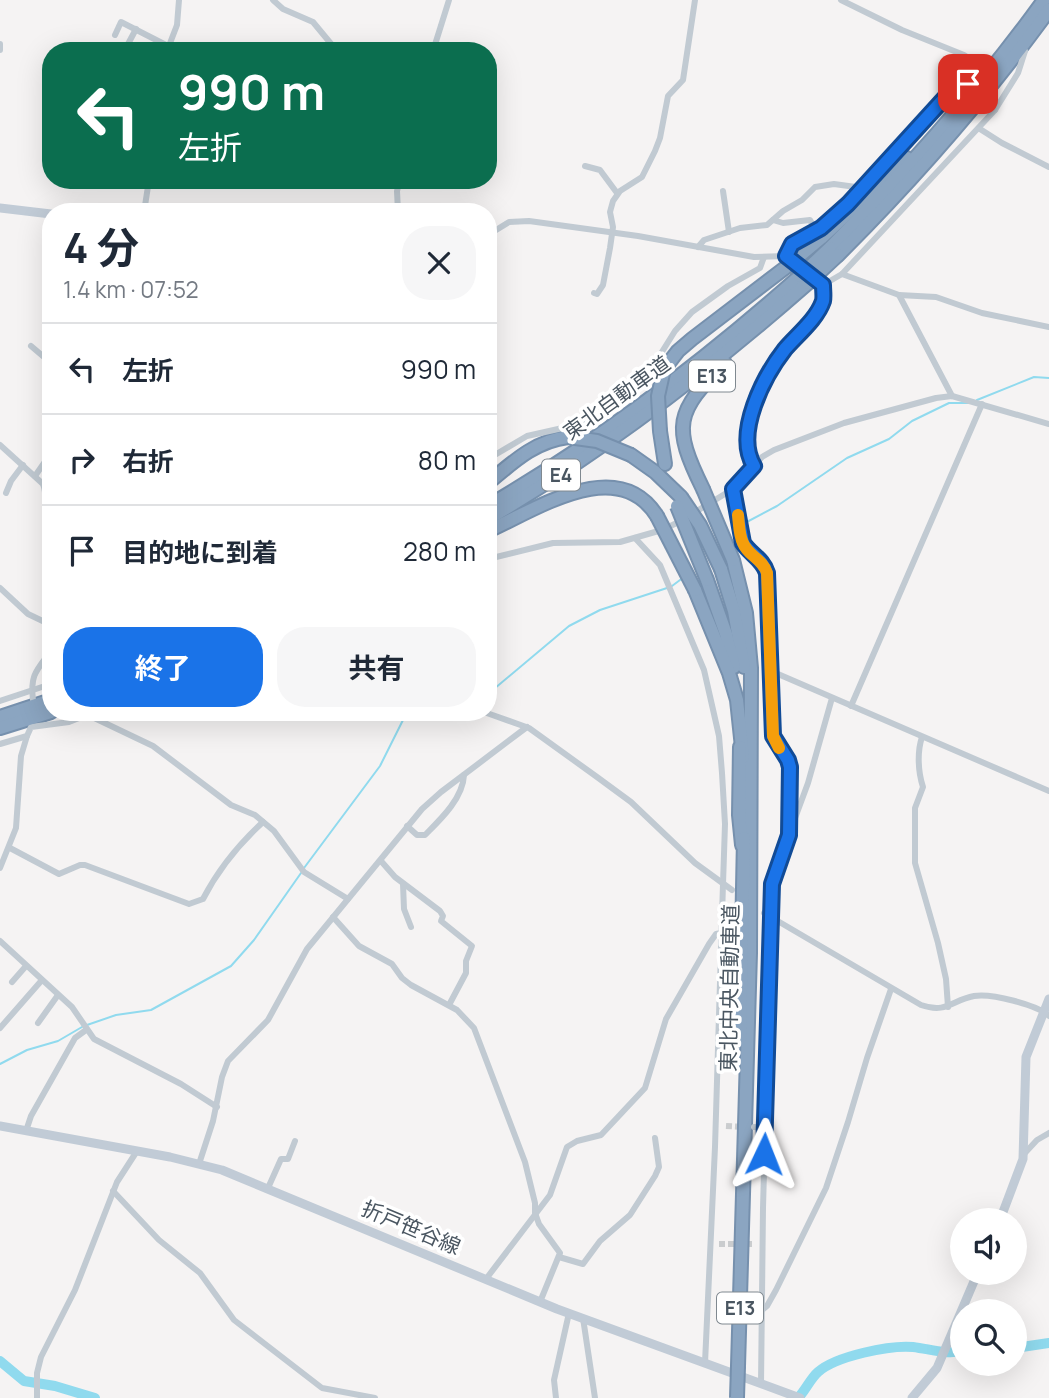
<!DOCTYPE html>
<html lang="ja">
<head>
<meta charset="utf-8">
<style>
  :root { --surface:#fff; --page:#f6f6f7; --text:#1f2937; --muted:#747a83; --line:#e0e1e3; --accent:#1a73e8 }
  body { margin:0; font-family:Manrope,"Noto Sans JP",sans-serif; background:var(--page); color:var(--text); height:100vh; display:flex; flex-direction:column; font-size:26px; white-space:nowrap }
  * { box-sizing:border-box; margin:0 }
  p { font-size:23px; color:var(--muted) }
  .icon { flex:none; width:38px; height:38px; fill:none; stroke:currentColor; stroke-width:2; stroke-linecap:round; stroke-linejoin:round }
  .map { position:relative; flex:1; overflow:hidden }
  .details { position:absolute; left:42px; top:203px; width:455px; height:518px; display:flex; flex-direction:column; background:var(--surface); border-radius:28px; box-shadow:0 7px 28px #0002 }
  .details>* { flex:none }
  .hud { position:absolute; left:42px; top:42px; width:455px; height:147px; border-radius:28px; box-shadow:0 7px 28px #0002; background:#0b6e4f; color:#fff; overflow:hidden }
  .fabs { position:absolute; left:950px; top:1208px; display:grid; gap:14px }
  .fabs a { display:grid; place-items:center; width:77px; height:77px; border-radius:50%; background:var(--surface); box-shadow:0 7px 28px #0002; font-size:35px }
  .pin { position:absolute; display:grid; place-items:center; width:60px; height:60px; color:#fff; margin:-30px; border-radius:14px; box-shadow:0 4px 10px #0006 }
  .me { position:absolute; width:77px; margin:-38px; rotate:2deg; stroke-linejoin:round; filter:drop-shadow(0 0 5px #0008) }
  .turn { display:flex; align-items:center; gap:24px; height:147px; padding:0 21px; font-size:32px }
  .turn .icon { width:91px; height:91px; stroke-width:2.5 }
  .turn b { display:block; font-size:49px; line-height:60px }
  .round { display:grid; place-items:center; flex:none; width:74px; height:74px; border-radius:28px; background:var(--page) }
  .head { display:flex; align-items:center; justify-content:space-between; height:119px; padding:0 21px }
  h1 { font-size:42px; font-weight:700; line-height:52px }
  .cta { display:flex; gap:14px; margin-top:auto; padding:14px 21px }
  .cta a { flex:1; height:80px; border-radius:28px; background:var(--accent); color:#fff; font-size:28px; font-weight:700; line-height:80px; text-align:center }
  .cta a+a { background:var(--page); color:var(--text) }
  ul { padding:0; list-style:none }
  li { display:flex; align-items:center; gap:21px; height:91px; padding:0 21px; border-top:2px solid var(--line) }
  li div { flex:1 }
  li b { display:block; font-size:26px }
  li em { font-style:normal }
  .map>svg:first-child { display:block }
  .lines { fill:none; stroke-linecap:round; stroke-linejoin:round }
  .stream { stroke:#90daee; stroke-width:2 }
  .river { stroke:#90daee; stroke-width:10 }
  .street-tunnel { stroke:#caccce; stroke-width:6; stroke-dasharray:6 3; stroke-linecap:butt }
  .highway-casing { stroke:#7690ad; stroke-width:16 }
  .street { stroke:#c1cad2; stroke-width:6 }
  .secondary { stroke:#c1cbd6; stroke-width:9 }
  .highway { stroke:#8ba5c1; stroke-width:12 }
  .highway-bridge-casing { stroke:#7690ad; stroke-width:16; stroke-linecap:butt }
  .highway-bridge { stroke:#8ba5c1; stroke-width:12 }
  .route-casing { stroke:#114b97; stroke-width:18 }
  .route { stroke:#1a73e8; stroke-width:12 }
  .slow { stroke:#f59e0b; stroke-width:12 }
  .labels { text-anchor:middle; stroke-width:7; stroke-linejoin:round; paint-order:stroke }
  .shield { fill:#fff; stroke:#808990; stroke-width:2 }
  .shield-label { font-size:19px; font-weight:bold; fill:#4a5661 }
  .street-label { font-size:21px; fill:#4a5661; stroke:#fff }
</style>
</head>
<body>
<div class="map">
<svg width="1049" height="1398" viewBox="0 0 1049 1398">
  <rect width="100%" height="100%" fill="#f5f3f3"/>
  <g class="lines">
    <g class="stream">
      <polyline points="977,400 1034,377 1049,378"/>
      <polyline points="743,524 777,506 847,458 889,439 912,421 949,403 969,403"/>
      <polyline points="672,586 684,577"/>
      <polyline points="488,694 569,626 600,610 667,588"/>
      <polyline points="304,868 380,766 407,712"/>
      <polyline points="87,1025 116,1015 151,1010 231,966 254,940 301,873"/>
      <polyline points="0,1064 27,1050 58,1041 82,1027"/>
    </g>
    <g class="river">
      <polyline points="1015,1348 1049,1343"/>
      <polyline points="0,1361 24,1381 55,1386 95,1398"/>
      <path d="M798 1398C806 1390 810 1379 818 1372 836 1356 890 1345 913 1347 930 1349 946 1355 962 1351"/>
    </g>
    <g class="street-tunnel">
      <polyline points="726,1126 745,1127"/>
      <polyline points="719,1244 753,1244"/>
    </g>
    <g class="highway-casing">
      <g id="highway">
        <polyline points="821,238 907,158"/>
        <path d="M830 248C907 170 980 89 1044 0"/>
        <path d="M838 255C914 179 985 98 1049 10"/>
        <polyline points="664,369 678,351 692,339 785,268"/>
        <polyline points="660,431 665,464"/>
        <polyline points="631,455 655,472 681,497"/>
        <path d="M488 483C513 462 535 441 568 437"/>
        <path d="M703 489C672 426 675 412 725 363"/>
        <path d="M488 506C601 440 703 362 800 276"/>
        <path d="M488 519C603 451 708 371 808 283"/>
        <path d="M488 531C537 509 618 454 657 516"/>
        <polyline points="733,560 746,613 751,668 750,953 738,1366"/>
        <polyline points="721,569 734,611 744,667"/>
        <polyline points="707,580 726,634 734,667"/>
        <polyline points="695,590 729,673 737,700 743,757"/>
        <polyline points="0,717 51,700"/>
        <polyline points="0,728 51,712"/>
        <polyline points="740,747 739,815 742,845"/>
        <polyline points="740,1040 744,838"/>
      </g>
    </g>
    <g class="street">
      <polyline points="273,0 283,9 313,22 337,51"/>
      <polyline points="115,35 121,22 168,46"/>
      <polyline points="0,44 0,50"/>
      <polyline points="128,44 136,29"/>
      <polyline points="167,51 177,25 179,0"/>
      <polyline points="433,51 449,0"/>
      <polyline points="988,102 995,110"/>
      <polyline points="980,129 1002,143 1049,167"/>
      <polyline points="585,166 600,170 617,193"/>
      <polyline points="723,191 729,232"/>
      <polyline points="144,212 149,180"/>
      <polyline points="398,212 397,191 400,180"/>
      <polyline points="773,220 783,223 810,220 816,231 821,228 879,171 972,67 970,59 964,55 902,30 841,0"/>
      <polyline points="488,235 509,222 529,221 638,236 754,257 786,256 806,271"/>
      <polyline points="698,247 704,240 740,228 767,225 783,211 802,200 815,187 834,184 863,188"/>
      <polyline points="786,256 792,244 816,231"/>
      <polyline points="842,274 995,110 1018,73 1025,51"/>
      <polyline points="823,285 842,274 899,295 952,396"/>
      <polyline points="594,293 597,294 603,285 610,248 613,227 610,212 613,201 620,191 642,177 655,151 660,138 668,96 683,80 695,0"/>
      <polyline points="899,295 936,297 982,313 1049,327"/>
      <polyline points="31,346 51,363"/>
      <path d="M0 445 43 484C48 496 43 510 51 520"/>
      <polyline points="488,459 527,436 576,425 593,419 624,398 645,379 675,331 692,312 728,286 760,268 764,257"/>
      <path d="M753 466C734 433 764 376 785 349 797 335 817 319 823 301 824 297 823 290 823 285L815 278"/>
      <polyline points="35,476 51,453"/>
      <polyline points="6,493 11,481 23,465"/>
      <polyline points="692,514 733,489"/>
      <polyline points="635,538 660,565 704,670 719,736 722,773 725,824 723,884 715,1147 705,1363"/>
      <polyline points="488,559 553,543 620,542 662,530 683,520"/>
      <polyline points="0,588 28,614 51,625"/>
      <polyline points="771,671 1049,791"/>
      <path d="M33 700C30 675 36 671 51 651"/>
      <polyline points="0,701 51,684"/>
      <polyline points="851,706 982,404"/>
      <polyline points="484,712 529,728 597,777 631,802 695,863 732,890"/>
      <polyline points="88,715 153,746 231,805 255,815 274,831 304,872 348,899"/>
      <path d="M922 737C917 752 918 772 923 787L915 808V863L938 943 946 979 948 1007"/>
      <polyline points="0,744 27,736 31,727 69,722 94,712"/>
      <path d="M407 826 417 835H425C441 819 463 798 464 775"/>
      <polyline points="791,829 808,783 832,698"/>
      <path d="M10 848 59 874 80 865H85L189 904 203 899C219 868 238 845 263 822"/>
      <polyline points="381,861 395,877 440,911 443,916 441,921 472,946 466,961 466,973 449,1005"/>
      <polyline points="0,868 16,828 21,756 27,736"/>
      <polyline points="403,884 404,909 411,927"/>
      <path d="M764 913 921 1005C947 1014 952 1000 974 996 991 993 1038 1005 1049 1016"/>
      <polyline points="333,917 359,946 392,964 402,978 411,985 457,1010 474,1028 525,1162 535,1203 535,1213 539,1224 560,1253 540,1302"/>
      <polyline points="0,941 72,1007 94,1039 181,1084 217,1107"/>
      <polyline points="12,982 26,966"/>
      <polyline points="38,1023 58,995"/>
      <polyline points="0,1028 42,980"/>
      <polyline points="754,1127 765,1128"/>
      <polyline points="26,1131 31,1116 75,1038 86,1030"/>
      <polyline points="1024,1154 1037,1140 1049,1133"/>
      <polyline points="199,1164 213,1121 222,1077 228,1061 268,1020 307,949 422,809 441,792 527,727"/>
      <polyline points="268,1188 281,1159 288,1159 295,1141"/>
      <polyline points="113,1191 159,1240 200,1273 234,1320 322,1388 375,1398"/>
      <polyline points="559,1257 583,1264 600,1241 630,1215 655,1176 659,1167 655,1138"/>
      <polyline points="486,1279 550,1195 567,1147 577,1141 601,1135 645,1088 666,1019 709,944 716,934 721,933"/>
      <polyline points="761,1311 767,1306 776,1290 826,1188 848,1122 867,1058 891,989"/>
      <polyline points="583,1318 595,1398"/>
      <path d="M761 1384 763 1208 772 884 789 835 790 767 773 736 767 573C763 559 750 554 742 543L733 489 762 457 774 450 844 423 936 398 952 396 1049 424"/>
      <polyline points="37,1398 37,1373 41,1357 75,1290 117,1182 137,1151"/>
      <polyline points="556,1398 554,1380 569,1313"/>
    </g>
    <g class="secondary">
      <polyline points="0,208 51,214"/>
      <polyline points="0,1126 170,1157 222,1170 557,1309 800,1398"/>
      <polyline points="1000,1220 1023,1159 1026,1057 1049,999"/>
      <polyline points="912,1398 937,1368 978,1272"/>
    </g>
    <use href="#highway" class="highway"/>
    <g class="highway-bridge-casing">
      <g id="highway-bridge">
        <polyline points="785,268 821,238"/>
        <polyline points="800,276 830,248"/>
        <polyline points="808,283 838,255"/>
        <polyline points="660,431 658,396 664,369"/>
        <polyline points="568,437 597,441 631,455"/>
        <polyline points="703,489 733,560"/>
        <polyline points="681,497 700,525 721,569"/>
        <polyline points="677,506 707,580"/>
        <polyline points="657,516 695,590"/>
        <polyline points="737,1398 738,1366"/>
      </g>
    </g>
    <use href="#highway-bridge" class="highway-bridge"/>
  </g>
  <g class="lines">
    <g class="route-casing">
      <path id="route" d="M764 1154 772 884 789 835 790 767 788 760 773 736 767 573C763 559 750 554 743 543L733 489 754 466C734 433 764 376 785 349 797 335 817 319 823 301 824 297 823 290 823 285L786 256 792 244 821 228 848 204 962 79 968 84"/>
    </g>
    <use href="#route" class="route"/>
    <path class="slow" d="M738 515C739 523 739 535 743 543 748 556 763 559 767 573L773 736 779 748"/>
  </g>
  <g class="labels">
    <g class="shield">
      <rect x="689" y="360.5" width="46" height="31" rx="5"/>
      <rect x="542" y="459.5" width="38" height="31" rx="5"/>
      <rect x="717" y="1292.5" width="46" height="31" rx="5"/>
    </g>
    <g class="shield-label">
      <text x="712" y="383">E13</text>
      <text x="561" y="482">E4</text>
      <text x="740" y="1315">E13</text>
    </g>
    <g class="street-label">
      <text transform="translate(617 398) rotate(-36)" y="7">東北自動車道</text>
      <text transform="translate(730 988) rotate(-89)" y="7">東北中央自動車道</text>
      <text transform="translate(411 1228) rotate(23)" y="7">折戸笹谷線</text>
    </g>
  </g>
</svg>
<div class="fabs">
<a><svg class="icon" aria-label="sound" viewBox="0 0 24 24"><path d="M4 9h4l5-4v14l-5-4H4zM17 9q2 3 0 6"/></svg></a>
<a><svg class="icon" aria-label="search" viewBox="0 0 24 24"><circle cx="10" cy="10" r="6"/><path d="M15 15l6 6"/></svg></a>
</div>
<div class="pin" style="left:968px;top:84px;background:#d93025"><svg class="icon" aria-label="arrive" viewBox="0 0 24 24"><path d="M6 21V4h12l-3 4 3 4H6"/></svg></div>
<svg class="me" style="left:764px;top:1154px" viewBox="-20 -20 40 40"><path d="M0-17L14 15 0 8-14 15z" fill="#1a73e8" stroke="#fff" stroke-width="4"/></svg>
<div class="hud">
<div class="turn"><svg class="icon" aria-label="left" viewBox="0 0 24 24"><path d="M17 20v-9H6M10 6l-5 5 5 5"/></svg><div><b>990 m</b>左折</div></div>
</div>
<section class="details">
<div class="head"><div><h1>4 分</h1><p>1.4 km · 07:52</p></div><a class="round"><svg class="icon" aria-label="close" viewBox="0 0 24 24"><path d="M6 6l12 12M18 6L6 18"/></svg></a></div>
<ul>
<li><svg class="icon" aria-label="left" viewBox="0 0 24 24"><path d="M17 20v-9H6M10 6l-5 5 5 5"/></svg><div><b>左折</b></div><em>990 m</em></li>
<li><svg class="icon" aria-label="right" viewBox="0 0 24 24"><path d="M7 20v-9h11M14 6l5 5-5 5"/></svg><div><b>右折</b></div><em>80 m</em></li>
<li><svg class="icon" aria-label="arrive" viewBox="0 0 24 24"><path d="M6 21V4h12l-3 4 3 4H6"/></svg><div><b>目的地に到着</b></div><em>280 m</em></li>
</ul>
<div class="cta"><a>終了</a><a>共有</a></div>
</section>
</div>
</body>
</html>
